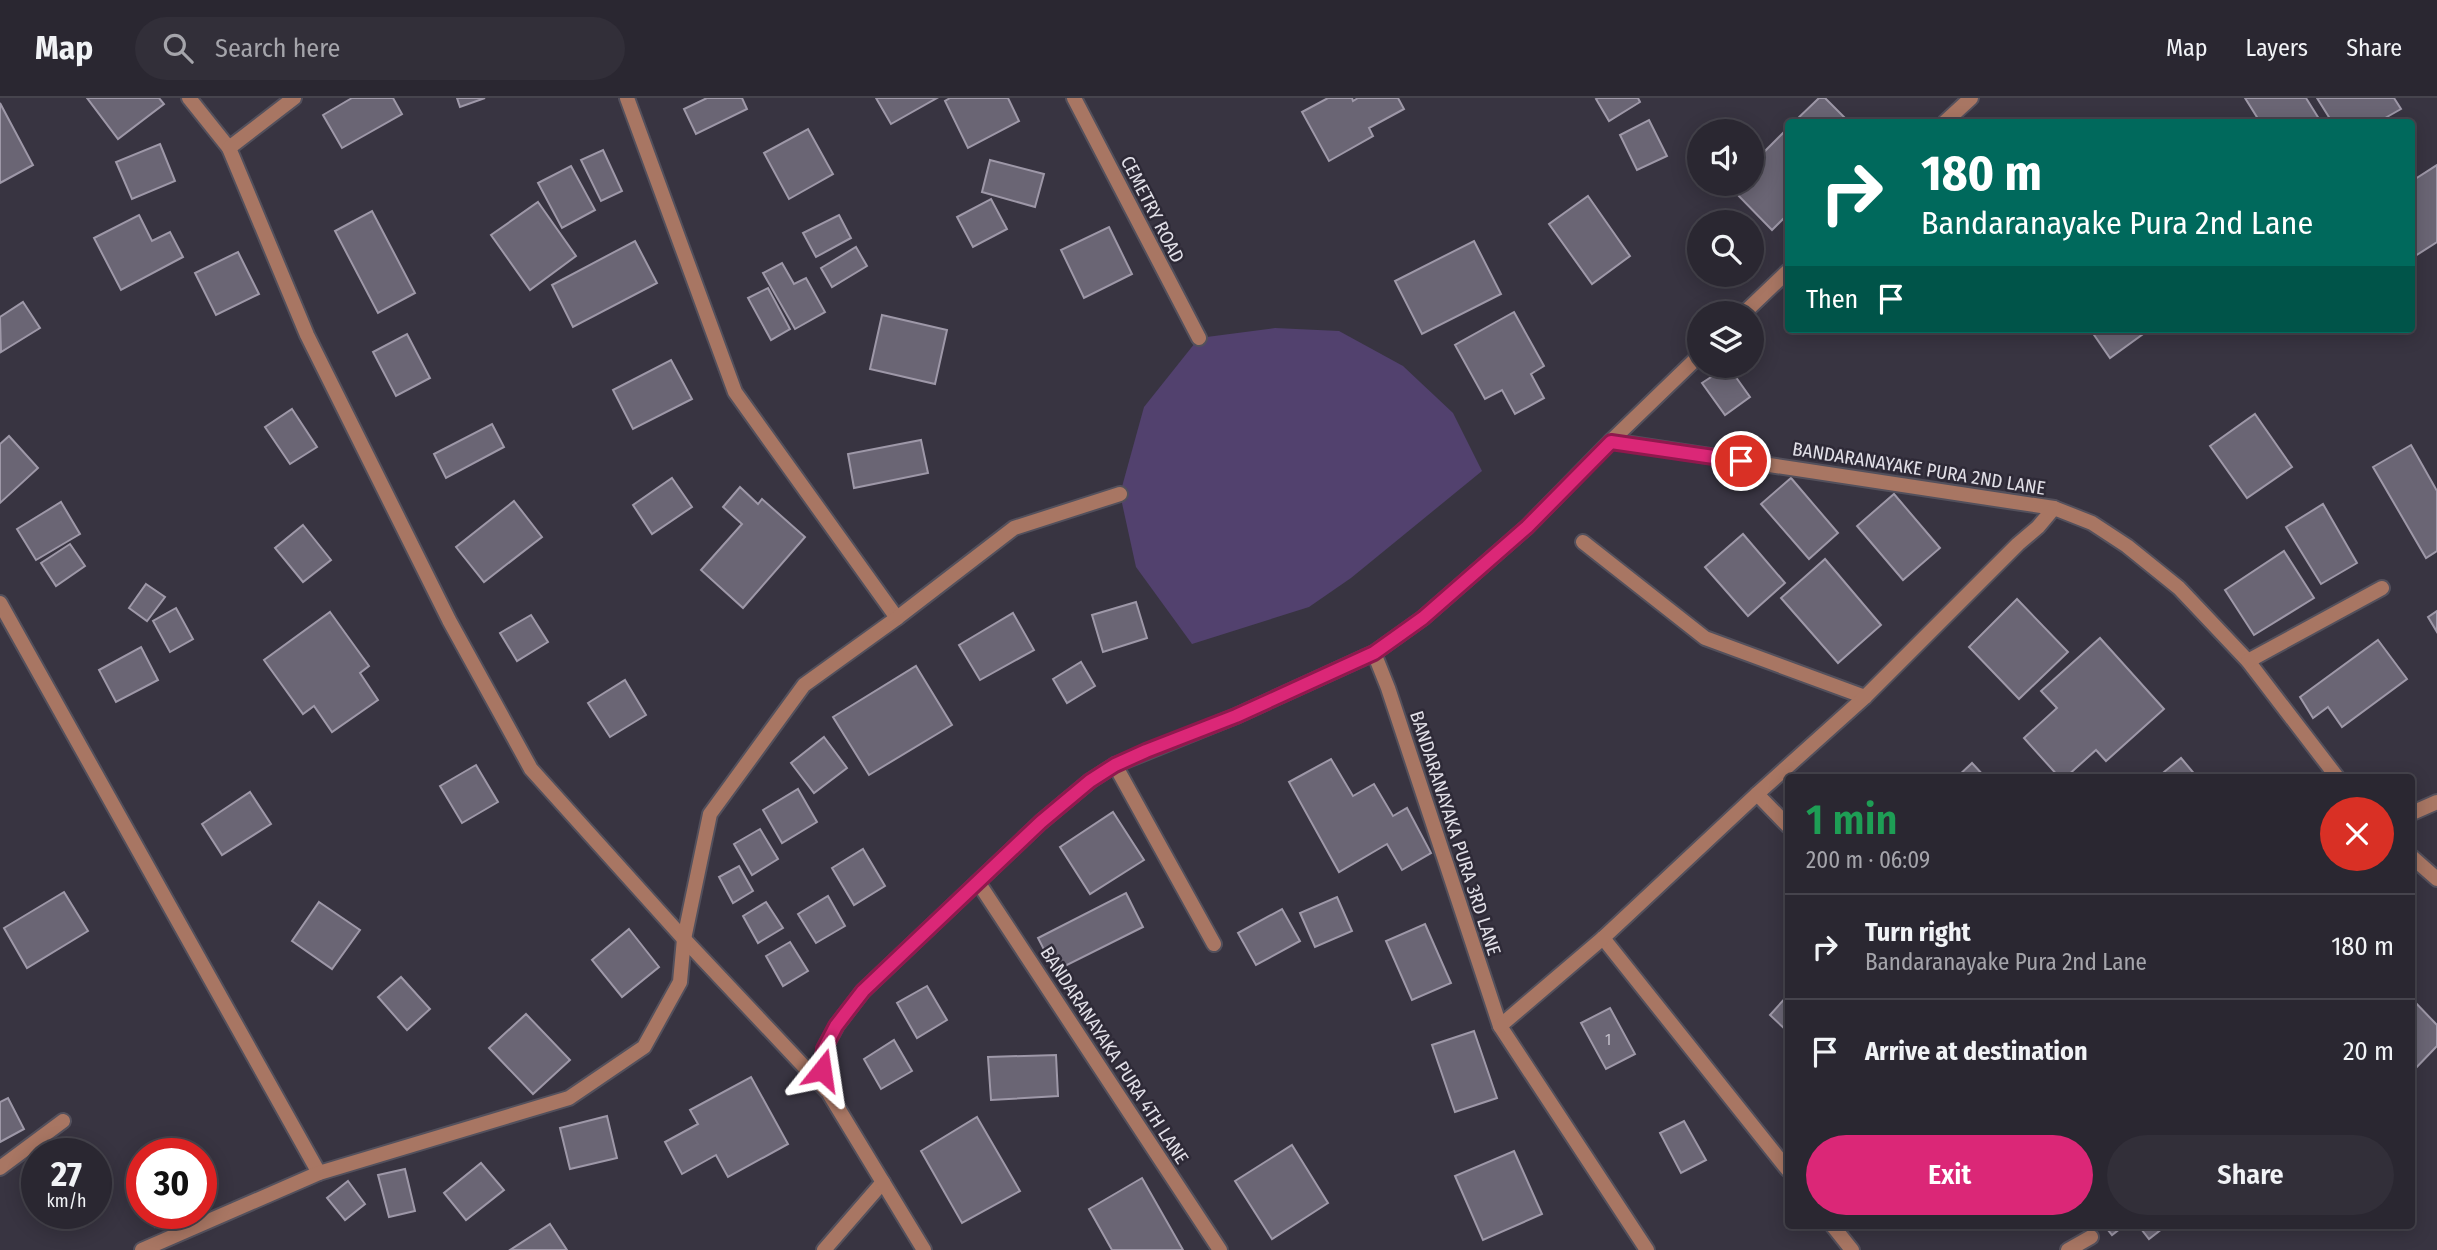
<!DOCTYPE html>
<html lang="en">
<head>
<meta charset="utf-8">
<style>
  :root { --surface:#2a2731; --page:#322f39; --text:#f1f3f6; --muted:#a5a5ab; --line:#46444d; --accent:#db2777 }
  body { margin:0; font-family:"Fira Sans Condensed",sans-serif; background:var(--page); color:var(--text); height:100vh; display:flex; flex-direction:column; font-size:26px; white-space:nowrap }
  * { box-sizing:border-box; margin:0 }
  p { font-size:23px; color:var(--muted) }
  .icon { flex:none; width:38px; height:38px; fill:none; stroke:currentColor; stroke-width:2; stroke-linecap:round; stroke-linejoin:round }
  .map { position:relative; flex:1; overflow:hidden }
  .side { position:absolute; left:1785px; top:676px; width:630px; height:455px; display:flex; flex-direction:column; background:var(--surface); border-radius:7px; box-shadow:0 4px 18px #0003,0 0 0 2px var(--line) }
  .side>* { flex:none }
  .top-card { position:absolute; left:1785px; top:21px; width:630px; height:214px; border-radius:7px; box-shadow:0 4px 18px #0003,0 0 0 2px var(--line); background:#00695c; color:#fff; overflow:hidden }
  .tools { position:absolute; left:1687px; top:21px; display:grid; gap:14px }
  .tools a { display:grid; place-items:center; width:77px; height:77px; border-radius:50%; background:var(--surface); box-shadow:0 4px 18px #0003,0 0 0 2px var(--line); font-size:35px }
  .speed { position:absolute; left:21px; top:1040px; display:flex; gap:14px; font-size:35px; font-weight:700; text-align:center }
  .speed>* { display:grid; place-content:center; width:91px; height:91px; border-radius:50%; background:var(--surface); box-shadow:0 4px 18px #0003,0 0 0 2px var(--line); line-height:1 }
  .speed small { font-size:18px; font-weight:400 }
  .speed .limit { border:10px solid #d22; background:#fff; color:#111 }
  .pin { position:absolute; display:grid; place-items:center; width:60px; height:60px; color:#fff; margin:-30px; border:4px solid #fff; border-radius:50%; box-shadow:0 2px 7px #0007 }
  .me { position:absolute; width:77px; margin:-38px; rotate:15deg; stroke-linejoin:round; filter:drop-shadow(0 0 5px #0008) }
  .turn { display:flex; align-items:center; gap:24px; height:147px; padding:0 21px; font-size:32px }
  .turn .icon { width:91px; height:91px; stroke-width:2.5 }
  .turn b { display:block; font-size:49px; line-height:60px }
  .then { display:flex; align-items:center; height:66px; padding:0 21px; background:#0003; gap:14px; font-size:26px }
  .round { display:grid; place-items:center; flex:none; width:74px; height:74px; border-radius:37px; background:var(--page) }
  .head { display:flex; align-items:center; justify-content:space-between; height:119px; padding:0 21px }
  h1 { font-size:42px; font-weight:600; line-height:52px; color:#1e9e55 }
  .button { display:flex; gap:14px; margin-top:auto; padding:14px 21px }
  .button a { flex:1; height:80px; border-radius:42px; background:var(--accent); color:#fff; font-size:28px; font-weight:600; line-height:80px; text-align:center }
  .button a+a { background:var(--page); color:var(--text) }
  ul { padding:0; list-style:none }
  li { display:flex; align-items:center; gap:21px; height:105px; padding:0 21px; border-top:2px solid var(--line) }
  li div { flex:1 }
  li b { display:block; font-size:26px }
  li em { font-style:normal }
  header { display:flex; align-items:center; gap:42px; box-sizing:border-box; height:98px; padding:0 35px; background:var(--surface); border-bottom:2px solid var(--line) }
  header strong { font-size:33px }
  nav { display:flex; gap:38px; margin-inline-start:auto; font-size:24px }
  .search { width:490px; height:63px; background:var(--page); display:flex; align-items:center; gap:18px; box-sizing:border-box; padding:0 24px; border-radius:38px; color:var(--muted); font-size:26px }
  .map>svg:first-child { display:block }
  .green { fill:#52416e }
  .building { fill:#6a6574; stroke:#9e98a8; stroke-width:2 }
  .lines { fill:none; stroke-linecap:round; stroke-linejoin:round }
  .minor-casing { stroke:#53505c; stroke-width:18 }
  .minor { stroke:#a87663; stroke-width:14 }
  .route-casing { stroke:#8e194d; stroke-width:18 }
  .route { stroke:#db2777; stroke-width:12 }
  .labels { text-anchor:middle; stroke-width:5; stroke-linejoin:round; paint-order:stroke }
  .number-label { font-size:16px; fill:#c4c1cb }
  .street-label { font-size:19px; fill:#e2e0e8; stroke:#2e2a37 }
</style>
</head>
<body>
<header>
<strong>Map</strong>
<div class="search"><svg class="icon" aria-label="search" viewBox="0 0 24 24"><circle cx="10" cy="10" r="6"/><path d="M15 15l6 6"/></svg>Search here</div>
<nav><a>Map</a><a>Layers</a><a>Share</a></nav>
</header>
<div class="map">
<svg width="2437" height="1152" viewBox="0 0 2437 1152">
  <rect width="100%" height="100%" fill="#383441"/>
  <polygon class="green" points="1275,230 1339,233 1403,268 1453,315 1482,373 1351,480 1309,509 1192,546 1136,469 1120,396 1144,309 1199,240"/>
  <g class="building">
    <polygon points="87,0 159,0 164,6 118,41"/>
    <polygon points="352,0 393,0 402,16 342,50 323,17"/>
    <polygon points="457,0 485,0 460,9"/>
    <polygon points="707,0 742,0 747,11 696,36 684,11"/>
    <polygon points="876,0 937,0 891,26"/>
    <polygon points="950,0 1008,0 1019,23 968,50 945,3"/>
    <polygon points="1328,0 1352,0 1353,3 1358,0 1398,0 1404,11 1369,30 1373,38 1329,63 1302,14"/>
    <polygon points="1598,0 1638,0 1640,4 1609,23 1596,1"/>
    <polygon points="1819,0 1825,0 1849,24 1794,24"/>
    <polygon points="2245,0 2306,0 2321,24 2260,24"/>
    <polygon points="2317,0 2394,0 2401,11 2378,24 2332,24"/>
    <polygon points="0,5 33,67 0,85"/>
    <polygon points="1649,22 1667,58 1637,72 1620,37"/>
    <polygon points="1788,30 1788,116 1772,132 1729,88 1732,86 1752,86 1752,66"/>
    <polygon points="808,31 833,76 789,101 764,55"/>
    <polygon points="160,46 175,83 132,101 116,64"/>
    <polygon points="603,52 622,93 601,103 581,62"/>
    <polygon points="990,62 1044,76 1035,109 982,94"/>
    <polygon points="2437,67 2437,144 2412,160 2412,83"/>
    <polygon points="571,68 595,112 562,130 538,85"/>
    <polygon points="1588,98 1630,158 1592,186 1549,126"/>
    <polygon points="991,101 1007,131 973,149 957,119"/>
    <polygon points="538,104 576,158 530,192 491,137"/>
    <polygon points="372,113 415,195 378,215 335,133"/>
    <polygon points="139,117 152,143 170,134 183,159 121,192 94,140"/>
    <polygon points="839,117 851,140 816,159 803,135"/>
    <polygon points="1109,129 1132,176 1084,200 1061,152"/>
    <polygon points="635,143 657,185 573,229 552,187"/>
    <polygon points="1474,143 1501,196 1422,236 1395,183"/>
    <polygon points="856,149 867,168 832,189 821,170"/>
    <polygon points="238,154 259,196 216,217 195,175"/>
    <polygon points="782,165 794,186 806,180 825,214 795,231 763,175"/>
    <polygon points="768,190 790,231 771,242 748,200"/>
    <polygon points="23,204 40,230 1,254 0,219"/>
    <polygon points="1514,214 1544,268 1531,276 1544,300 1515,316 1502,292 1485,301 1455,247"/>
    <polygon points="882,217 947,232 935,286 870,271"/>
    <polygon points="2090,231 2150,231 2110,260"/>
    <polygon points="407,236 430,280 396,298 373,254"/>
    <polygon points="671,262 692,301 633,331 613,292"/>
    <polygon points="1728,268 1750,299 1725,317 1702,285"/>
    <polygon points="292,311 317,349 290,366 265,329"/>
    <polygon points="2255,316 2292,369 2247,400 2210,348"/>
    <polygon points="492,326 504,349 446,380 434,356"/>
    <polygon points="9,338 38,370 0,405 0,346"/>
    <polygon points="921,342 928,375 854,390 848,356"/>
    <polygon points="2411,347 2437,393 2437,453 2426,460 2373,369"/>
    <polygon points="672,380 692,409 652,436 633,407"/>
    <polygon points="1791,380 1838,435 1809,461 1761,406"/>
    <polygon points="740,389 758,406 762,401 805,439 743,510 701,472 742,426 723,409"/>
    <polygon points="1894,396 1940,450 1903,482 1857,428"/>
    <polygon points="514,403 542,439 484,484 456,449"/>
    <polygon points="61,404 80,436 36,462 17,431"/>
    <polygon points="2323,406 2357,465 2321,486 2286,429"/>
    <polygon points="303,427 331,462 303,484 275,450"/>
    <polygon points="1743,436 1785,485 1748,518 1705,469"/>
    <polygon points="70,446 85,468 56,488 41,465"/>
    <polygon points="2284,453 2314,500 2254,537 2225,492"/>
    <polygon points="1825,461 1881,527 1838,565 1781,500"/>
    <polygon points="146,486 165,499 147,523 129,510"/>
    <polygon points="2017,501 2068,554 2019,601 1969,549"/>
    <polygon points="1136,504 1147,540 1103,554 1092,517"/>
    <polygon points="176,510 193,541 170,554 153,523"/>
    <polygon points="2437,513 2437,534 2428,519"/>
    <polygon points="330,514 369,568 360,575 378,602 332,634 314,608 303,616 264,562"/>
    <polygon points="1013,515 1034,552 980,582 959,547"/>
    <polygon points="531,517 548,544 517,563 500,535"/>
    <polygon points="2100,540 2164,611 2106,663 2096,652 2066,679 2059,679 2024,640 2057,610 2041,593"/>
    <polygon points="2378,542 2407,581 2342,629 2328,609 2313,620 2300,599"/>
    <polygon points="141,549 158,582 116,604 99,572"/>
    <polygon points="1081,564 1095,588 1067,605 1053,581"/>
    <polygon points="916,568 952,627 869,677 833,619"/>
    <polygon points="625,582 646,617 610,639 588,605"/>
    <polygon points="824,639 847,670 814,695 791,665"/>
    <polygon points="2181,660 2197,679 2158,679"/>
    <polygon points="1331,661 1353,698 1374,686 1393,718 1407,710 1431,755 1402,772 1387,746 1339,774 1289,684"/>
    <polygon points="1972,665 1985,679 1957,679"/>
    <polygon points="476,667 498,704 462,725 440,688"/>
    <polygon points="798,691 817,724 782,745 763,712"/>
    <polygon points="250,694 271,726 222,757 202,726"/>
    <polygon points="1113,714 1144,762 1090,796 1060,749"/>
    <polygon points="760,731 778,761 752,777 734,746"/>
    <polygon points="863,751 885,788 854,807 832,770"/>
    <polygon points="739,768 753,793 733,805 719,779"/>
    <polygon points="64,794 88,833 27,870 4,830"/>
    <polygon points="1126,795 1143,829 1055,873 1038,840"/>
    <polygon points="828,798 845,828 816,845 798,816"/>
    <polygon points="1337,799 1352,833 1315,849 1300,815"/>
    <polygon points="319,804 360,832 332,871 292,843"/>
    <polygon points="766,804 783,830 758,845 743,818"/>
    <polygon points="1282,811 1300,843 1256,867 1238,835"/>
    <polygon points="1425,826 1451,885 1412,902 1386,843"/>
    <polygon points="629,831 659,869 622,899 592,862"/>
    <polygon points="790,844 808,873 783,888 766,858"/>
    <polygon points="401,879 430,911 407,932 378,899"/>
    <polygon points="927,888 947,922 917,940 897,905"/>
    <polygon points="1788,897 1788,934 1770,917"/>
    <polygon points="2412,901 2437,927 2437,948 2412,974"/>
    <polygon points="1610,910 1635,956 1606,971 1581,925"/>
    <polygon points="526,916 570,962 533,996 489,950"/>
    <polygon points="1474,933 1497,1000 1455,1014 1432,947"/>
    <polygon points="894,942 912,973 881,991 864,961"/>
    <polygon points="1056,957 1058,998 991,1002 988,959"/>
    <polygon points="751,979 788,1046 728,1079 716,1057 682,1076 665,1044 698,1026 690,1012"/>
    <polygon points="8,1000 24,1031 0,1044 0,1004"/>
    <polygon points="607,1018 617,1060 570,1071 560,1030"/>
    <polygon points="977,1019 1020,1093 962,1125 921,1053"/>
    <polygon points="1684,1023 1706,1062 1681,1075 1660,1035"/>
    <polygon points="1292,1047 1328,1105 1272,1141 1235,1083"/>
    <polygon points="1514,1053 1542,1116 1483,1142 1455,1078"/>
    <polygon points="481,1065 504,1092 466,1122 444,1095"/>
    <polygon points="405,1071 415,1113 389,1119 378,1077"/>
    <polygon points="1142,1080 1183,1152 1112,1152 1089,1111"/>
    <polygon points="348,1083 365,1106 345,1122 327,1100"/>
    <polygon points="142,1087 142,1106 133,1092"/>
    <polygon points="147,1115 179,1115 155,1129"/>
    <polygon points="550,1126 567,1152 510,1152"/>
    <polygon points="2104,1127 2125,1127 2112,1137"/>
    <polygon points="2138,1127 2167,1127 2149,1141"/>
  </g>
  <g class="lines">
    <g class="minor-casing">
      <g id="minor">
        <polyline points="189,0 229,50"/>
        <polyline points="294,0 229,50 307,237 449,522 531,671 684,841 827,993"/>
        <polyline points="627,0 735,294 897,520"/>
        <polyline points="1074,0 1199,240"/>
        <polyline points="1945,24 1971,0"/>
        <polyline points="1744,215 1788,173"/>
        <polyline points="2054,410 2092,425 2127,448 2179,490 2248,563 2337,679"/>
        <polyline points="1583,444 1705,540 1865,599"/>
        <polyline points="0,505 319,1075"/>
        <polyline points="1374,555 1388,590 1500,928 1647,1152"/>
        <polyline points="2248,563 2382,490"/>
        <polyline points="1115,667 1214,846"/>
        <polyline points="1757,696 1788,728"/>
        <polyline points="2412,715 2437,704"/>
        <polyline points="2412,759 2437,781"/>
        <polyline points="978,784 1220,1152"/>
        <polyline points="1603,840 1788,1072"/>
        <polyline points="1500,928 1603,840 1757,696 1865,599 2018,446 2038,429 2054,410 1611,343"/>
        <polyline points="0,1070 63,1023"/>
        <polyline points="1832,1127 1852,1152"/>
        <polyline points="142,1152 319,1075 569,1000 644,949 680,884 684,841 710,716 804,587 897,520 1014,430 1120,396"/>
        <polyline points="824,1152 883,1084"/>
        <polyline points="924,1152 830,997 822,972 824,951 837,927 863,893 1041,724 1090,683 1115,667 1236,618 1374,555 1423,520 1527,429 1611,343 1699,258"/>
        <polyline points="2068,1152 2091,1139"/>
      </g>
    </g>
    <use href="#minor" class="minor"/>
  </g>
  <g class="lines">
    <g class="route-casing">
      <polyline id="route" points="822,972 824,951 836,928 863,893 1041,724 1090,683 1115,667 1146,653 1236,618 1374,555 1423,520 1527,429 1611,344 1741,363"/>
    </g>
    <use href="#route" class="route"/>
  </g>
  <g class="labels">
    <g class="number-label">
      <text x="1608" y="947">1</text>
    </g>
    <g class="street-label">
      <text transform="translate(1153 111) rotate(63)" y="7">CEMETRY ROAD</text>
      <text transform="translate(1919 370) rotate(9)" y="7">BANDARANAYAKE PURA 2ND LANE</text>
      <text transform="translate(1456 735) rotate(72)" y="7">BANDARANAYAKA PURA 3RD LANE</text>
      <text transform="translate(1115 957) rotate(57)" y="7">BANDARANAYAKA PURA 4TH LANE</text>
    </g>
  </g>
</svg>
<div class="tools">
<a><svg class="icon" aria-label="sound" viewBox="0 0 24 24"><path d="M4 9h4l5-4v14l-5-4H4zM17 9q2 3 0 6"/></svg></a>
<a><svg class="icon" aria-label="search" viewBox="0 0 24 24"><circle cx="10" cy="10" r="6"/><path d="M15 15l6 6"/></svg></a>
<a><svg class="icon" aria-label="layers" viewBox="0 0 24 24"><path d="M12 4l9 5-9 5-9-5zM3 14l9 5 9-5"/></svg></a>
</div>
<div class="speed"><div>27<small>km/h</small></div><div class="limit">30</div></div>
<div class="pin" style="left:1741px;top:363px;background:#d93025"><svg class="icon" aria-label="arrive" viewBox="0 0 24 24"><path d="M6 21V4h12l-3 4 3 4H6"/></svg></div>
<svg class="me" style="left:822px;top:972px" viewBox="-20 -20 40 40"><path d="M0-17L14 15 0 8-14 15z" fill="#db2777" stroke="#fff" stroke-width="4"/></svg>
<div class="top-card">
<div class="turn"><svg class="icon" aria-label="right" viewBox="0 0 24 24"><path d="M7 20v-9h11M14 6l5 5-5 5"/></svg><div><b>180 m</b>Bandaranayake Pura 2nd Lane</div></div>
<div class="then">Then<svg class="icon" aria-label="arrive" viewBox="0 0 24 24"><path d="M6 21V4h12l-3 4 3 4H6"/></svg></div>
</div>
<section class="side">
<div class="head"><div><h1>1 min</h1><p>200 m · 06:09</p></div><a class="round" style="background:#d93025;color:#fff"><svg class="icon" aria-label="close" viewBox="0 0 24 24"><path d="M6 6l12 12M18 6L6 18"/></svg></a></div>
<ul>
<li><svg class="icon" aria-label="right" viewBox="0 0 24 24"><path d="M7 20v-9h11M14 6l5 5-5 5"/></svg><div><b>Turn right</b><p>Bandaranayake Pura 2nd Lane</p></div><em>180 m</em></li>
<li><svg class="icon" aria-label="arrive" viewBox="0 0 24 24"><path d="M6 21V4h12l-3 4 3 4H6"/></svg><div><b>Arrive at destination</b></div><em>20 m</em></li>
</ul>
<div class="button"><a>Exit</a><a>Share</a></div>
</section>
</div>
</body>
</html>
